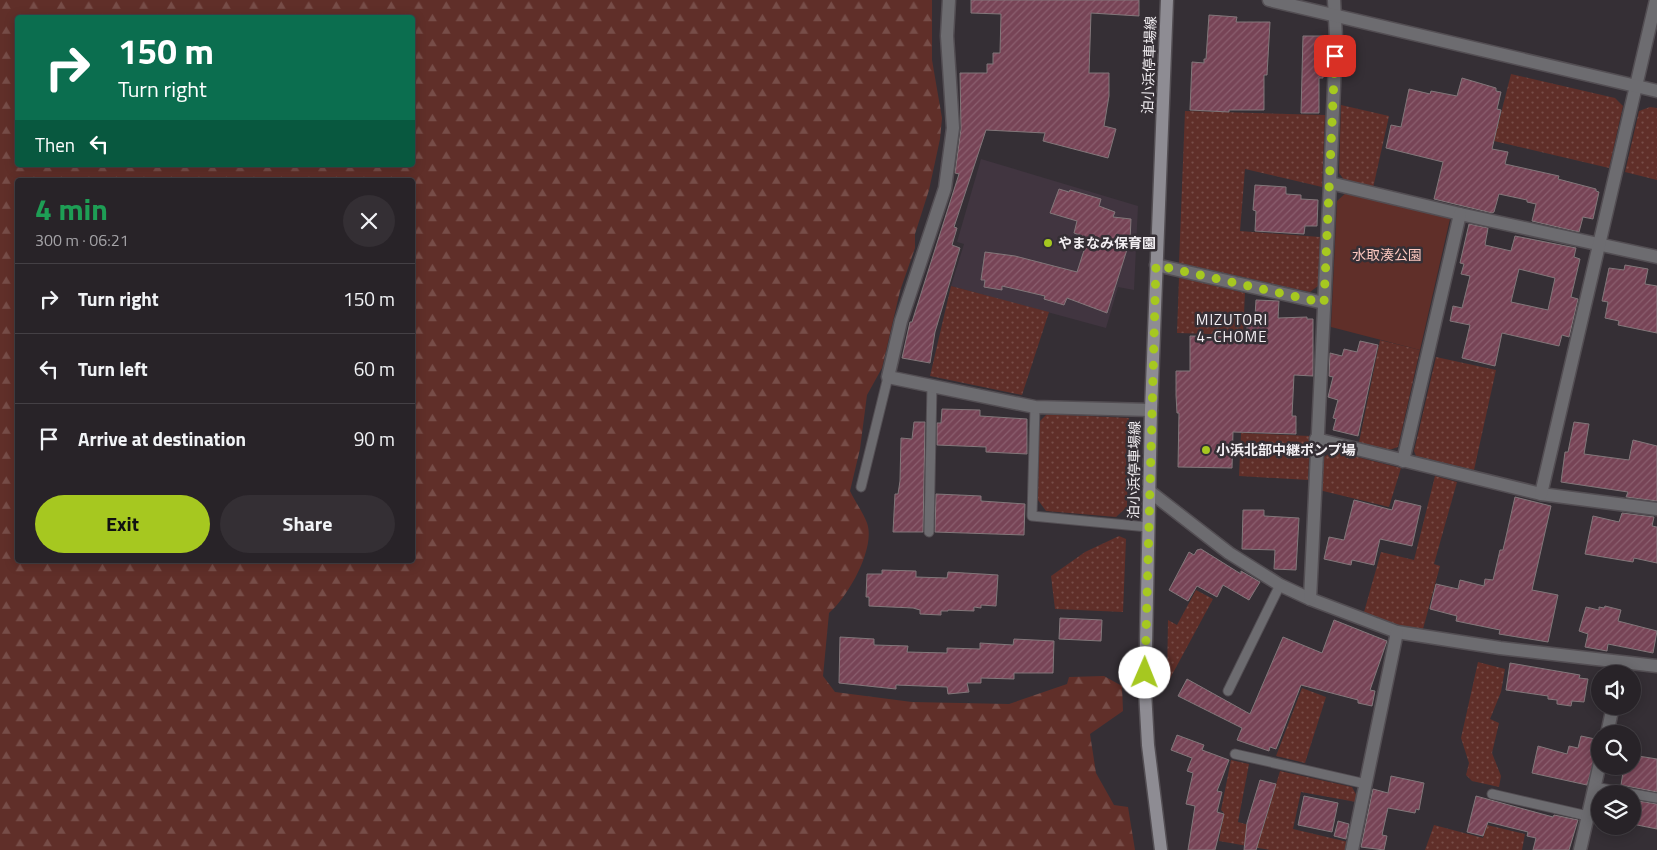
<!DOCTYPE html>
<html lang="en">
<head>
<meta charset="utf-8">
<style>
  :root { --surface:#282328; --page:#342f34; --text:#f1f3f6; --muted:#a5a4a8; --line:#444045; --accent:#a6c820 }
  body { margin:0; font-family:"Titillium Web","Noto Sans JP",sans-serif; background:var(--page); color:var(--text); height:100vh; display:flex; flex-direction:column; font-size:19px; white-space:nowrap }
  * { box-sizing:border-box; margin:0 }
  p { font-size:16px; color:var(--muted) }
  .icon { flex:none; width:28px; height:28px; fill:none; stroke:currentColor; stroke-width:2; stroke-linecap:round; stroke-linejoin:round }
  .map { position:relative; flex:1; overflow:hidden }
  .sheet { position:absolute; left:15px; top:178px; width:400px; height:385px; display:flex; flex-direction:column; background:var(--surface); border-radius:5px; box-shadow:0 2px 12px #0003,0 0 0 1px var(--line) }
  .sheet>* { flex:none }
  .banner { position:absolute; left:15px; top:15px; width:400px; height:152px; border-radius:5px; box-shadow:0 2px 12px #0003,0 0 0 1px var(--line); background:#0b6e4f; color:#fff; overflow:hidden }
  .fabs { position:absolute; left:1591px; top:665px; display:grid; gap:10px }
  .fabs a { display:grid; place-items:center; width:50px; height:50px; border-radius:50%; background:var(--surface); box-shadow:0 2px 12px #0003,0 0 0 1px var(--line); font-size:25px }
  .pin { position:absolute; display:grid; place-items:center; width:42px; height:42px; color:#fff; margin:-21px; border-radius:10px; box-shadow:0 2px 8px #0006 }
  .me { position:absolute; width:55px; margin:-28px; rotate:1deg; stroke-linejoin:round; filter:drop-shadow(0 0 4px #0008) }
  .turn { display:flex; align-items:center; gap:18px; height:105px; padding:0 20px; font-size:22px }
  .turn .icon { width:65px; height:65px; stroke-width:2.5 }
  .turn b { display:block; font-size:35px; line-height:42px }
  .then { display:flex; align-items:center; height:48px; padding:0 20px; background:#0003; gap:10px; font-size:19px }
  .round { display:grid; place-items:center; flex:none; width:52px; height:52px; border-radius:26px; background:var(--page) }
  .head { display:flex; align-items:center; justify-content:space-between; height:85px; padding:0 20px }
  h1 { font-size:30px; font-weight:700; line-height:38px; color:#1e9e55 }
  .cta { display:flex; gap:10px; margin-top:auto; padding:10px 20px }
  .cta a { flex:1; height:58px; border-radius:30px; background:var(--accent); color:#111; font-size:20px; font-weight:700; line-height:58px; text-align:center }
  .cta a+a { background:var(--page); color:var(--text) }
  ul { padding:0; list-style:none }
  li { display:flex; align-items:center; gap:15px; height:70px; padding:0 20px; border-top:1px solid var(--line) }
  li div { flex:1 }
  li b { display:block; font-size:19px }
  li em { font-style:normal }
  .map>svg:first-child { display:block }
  .built { fill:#413540 }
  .grass { fill:url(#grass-dots) }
  .forest { fill:url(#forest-firs); fill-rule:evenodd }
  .park { fill:#602f29 }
  .building { fill:url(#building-hatch); stroke:#82777a; fill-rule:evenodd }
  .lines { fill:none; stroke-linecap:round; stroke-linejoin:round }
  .service-casing { stroke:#534e53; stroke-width:11 }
  .minor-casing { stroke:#534e53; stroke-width:15 }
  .tertiary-casing { stroke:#534e53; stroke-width:15 }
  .secondary-casing { stroke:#534e53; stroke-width:15 }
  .service { stroke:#6d6c70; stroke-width:9 }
  .minor { stroke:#6d6c70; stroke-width:12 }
  .tertiary { stroke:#6d6c70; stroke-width:12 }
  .secondary { stroke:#8e8c93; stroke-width:12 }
  .route { stroke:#a6c820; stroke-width:9; stroke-dasharray:0 16.2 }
  .poi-dot { fill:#a6c820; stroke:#352f35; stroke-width:2 }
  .labels { text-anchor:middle; stroke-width:5; stroke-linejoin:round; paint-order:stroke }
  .street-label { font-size:14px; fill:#f3eff3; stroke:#352f35 }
  .poi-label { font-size:14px; font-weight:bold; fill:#f3eff3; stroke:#352f35; text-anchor:start }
  .park-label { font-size:14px; fill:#fcc7bf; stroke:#352f35 }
  .neighbourhood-label { font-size:15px; letter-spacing:1px; fill:#f3eff3; stroke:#352f35 }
</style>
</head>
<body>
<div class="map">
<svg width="1657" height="850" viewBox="0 0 1657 850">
  <defs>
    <pattern id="grass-dots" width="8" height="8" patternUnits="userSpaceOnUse" patternTransform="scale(1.25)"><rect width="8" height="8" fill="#602f29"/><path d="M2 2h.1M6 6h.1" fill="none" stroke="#774d48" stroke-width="1.8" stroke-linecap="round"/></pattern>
    <pattern id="forest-firs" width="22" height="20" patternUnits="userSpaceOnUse" patternTransform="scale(1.25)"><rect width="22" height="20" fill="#602f29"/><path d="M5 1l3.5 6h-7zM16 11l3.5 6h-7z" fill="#774d48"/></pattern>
    <pattern id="building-hatch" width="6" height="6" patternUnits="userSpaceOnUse" patternTransform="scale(1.25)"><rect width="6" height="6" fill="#774456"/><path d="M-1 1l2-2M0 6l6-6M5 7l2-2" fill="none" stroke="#8b5f6f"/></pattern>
  </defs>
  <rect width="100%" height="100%" fill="#352f35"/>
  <polygon class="built" points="981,159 1138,206 1134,290 1118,287 1106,328 951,286 964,244 957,242"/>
  <g class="grass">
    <polygon points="1511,74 1615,98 1623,106 1609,168 1494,141"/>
    <polygon points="1341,105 1389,116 1373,188 1345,181 1339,173"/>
    <polygon points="1650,107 1657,108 1657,180 1625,172 1639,111"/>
    <polygon points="1185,111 1325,115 1322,187 1245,169 1240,231 1320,237 1318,286 1310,292 1179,263"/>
    <polygon points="1179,277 1245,293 1243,335 1177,333"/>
    <polygon points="951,286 1049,312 1022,395 930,376"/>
    <polygon points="1380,340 1420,350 1398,447 1389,450 1359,442"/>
    <polygon points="1436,357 1496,370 1474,470 1416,456 1414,451"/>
    <polygon points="1047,414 1129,418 1127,507 1116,517 1046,511 1038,500 1039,422"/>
    <polygon points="1241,433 1310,436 1308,480 1239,476"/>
    <polygon points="1333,451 1401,468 1389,507 1319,490 1321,459"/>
    <polygon points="1435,476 1457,482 1434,564 1440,566 1423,629 1397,625 1364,612 1381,552 1414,560"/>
    <polygon points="1119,536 1126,539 1123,612 1055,609 1051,576 1085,552"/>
    <polygon points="1196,590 1213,599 1167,684 1168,620 1177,625"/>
    <polygon points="1478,662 1505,669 1501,692 1490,719 1499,723 1492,753 1501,776 1499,787 1472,781 1466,775 1469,763 1461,738"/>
    <polygon points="1302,688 1326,697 1305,763 1276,756"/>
    <polygon points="1231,760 1249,764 1238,822 1263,829 1280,771 1352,787 1358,798 1356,802 1301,792 1293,829 1348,842 1346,850 1270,850 1219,841 1224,813 1221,810"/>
    <polygon points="1434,825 1483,838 1487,825 1525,834 1522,850 1425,850"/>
  </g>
  <path class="forest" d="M0 0H932V60L942 118 940 139 929 190 915 234V248L900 291 882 368 867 395 860 449 850 491C855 502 863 512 867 523 876 548 848 597 829 613L823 676 835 692 912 702 1009 704 1067 684 1069 677 1104 676 1122 686 1123 711 1090 734 1096 773 1114 805 1128 807 1135 850H0ZM18 18H412V165H18ZM18 180H412V560H18Z"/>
  <polygon class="park" points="1348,191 1447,214 1450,219 1420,350 1331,327 1337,201"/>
  <g class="building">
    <polygon points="971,0 1139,0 1139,16 1091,13 1089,73 1109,73 1109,96 1104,126 1116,129 1108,158 1043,141 1045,133 986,130 954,227 957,228 952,245 960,248 935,332 930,363 902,358 910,322 912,322 959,174 955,173 961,129 960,73 987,73 987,64 993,64 993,53 1000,53 1001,14 971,13"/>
    <polygon points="1209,15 1237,17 1236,22 1270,22 1267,75 1264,75 1264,110 1229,110 1229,112 1190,110 1192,62 1204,63 1204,59 1206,59"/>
    <polygon points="1303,36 1323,36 1323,78 1319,78 1319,113 1301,113"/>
    <polygon points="1462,78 1496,88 1496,91 1501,92 1497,109 1501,110 1492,149 1508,152 1505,164 1559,176 1558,179 1596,189 1596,191 1599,192 1593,219 1583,217 1579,232 1532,221 1536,204 1527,202 1527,200 1499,194 1494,212 1492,213 1434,199 1443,162 1386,148 1391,125 1401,127 1409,89 1430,94 1431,91 1457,96"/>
    <polygon points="1255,185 1286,187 1286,194 1301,195 1301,199 1318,200 1317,226 1305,226 1304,234 1255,231 1256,211 1253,210"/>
    <polygon points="1059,189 1069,192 1070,190 1101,199 1099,206 1115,212 1113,217 1131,219 1130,240 1107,313 1067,298 1064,305 1044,299 1045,296 1002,286 1002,290 984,287 985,280 981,280 985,252 1015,256 1077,272 1088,238 1074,233 1077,221 1050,213"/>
    <path d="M1469 224 1488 228 1485 245 1511 251 1515 236 1576 248 1574 257 1580 259 1571 297 1578 299 1569 337 1562 335 1559 346 1502 333 1495 366 1462 358 1470 325 1450 321 1453 306 1462 308 1470 276 1461 274 1464 264 1460 263ZM1519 269 1555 278 1548 310 1511 302Z"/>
    <polygon points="1625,265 1648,269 1645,284 1657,286 1657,333 1618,325 1619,321 1605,318 1608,302 1602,301 1609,268 1624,270"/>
    <polygon points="1256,300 1279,301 1278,318 1307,317 1307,319 1313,319 1313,376 1294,375 1292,416 1296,416 1296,434 1233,432 1232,468 1178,467 1179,413 1177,413 1176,395 1176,371 1190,371 1190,336 1247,337 1247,316 1255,316"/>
    <polygon points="1360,341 1378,345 1358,436 1333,430 1336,419 1333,418 1338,400 1328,397 1333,377 1329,376 1330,353 1342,356 1344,349 1357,352"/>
    <polygon points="942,409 980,410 980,416 1027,419 1027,454 986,452 986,447 937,445 937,423 941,423"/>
    <polygon points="914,422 925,422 923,532 893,532 895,494 898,494 900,481 901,438 912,439"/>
    <polygon points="1574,422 1589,424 1584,454 1629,460 1633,440 1657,446 1657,501 1626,497 1628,492 1561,482 1565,452 1568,452"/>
    <polygon points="936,494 981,496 981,501 1025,504 1024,535 935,532"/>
    <polygon points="1515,497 1551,506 1532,590 1558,595 1548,642 1499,634 1500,630 1456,621 1457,616 1430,609 1436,584 1458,589 1460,580 1484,586 1485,579 1493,580 1500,550 1503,550"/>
    <polygon points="1354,500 1392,510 1395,500 1421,506 1412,546 1380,539 1374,565 1352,560 1351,565 1324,559 1329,537 1344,540"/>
    <polygon points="1243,510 1264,510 1264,516 1299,518 1296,570 1274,569 1275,550 1242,549"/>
    <polygon points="1622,513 1654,517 1652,526 1657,527 1657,563 1634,558 1633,562 1585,554 1593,516 1619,522"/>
    <polygon points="1201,549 1241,574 1241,571 1260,582 1249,600 1223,585 1217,597 1197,586 1188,601 1169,590 1189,552 1194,555 1197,550"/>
    <polygon points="882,570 916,571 916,577 947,578 948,572 998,575 996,606 981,605 981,608 974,607 974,611 948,610 948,611 941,611 941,615 920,614 920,610 913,608 869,606 869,597 866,597 867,574 882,574"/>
    <polygon points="1605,606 1621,610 1618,621 1657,631 1653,653 1608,644 1607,651 1585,647 1588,634 1579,631 1586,607 1599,610 1599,607 1604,608"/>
    <polygon points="1060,618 1102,620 1101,641 1059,639"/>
    <polygon points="1334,620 1387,641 1370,690 1375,691 1372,706 1358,703 1358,700 1301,685 1276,749 1270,747 1269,751 1237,740 1242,728 1178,696 1187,679 1250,714 1283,637 1322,653"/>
    <polygon points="840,637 874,639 874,645 908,646 907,652 947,653 947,648 980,649 980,643 1013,645 1014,639 1054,641 1053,673 1014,673 1014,679 981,678 981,683 967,683 969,692 948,694 947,687 896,685 896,689 839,683"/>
    <polygon points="1510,663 1580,675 1579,678 1588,679 1584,702 1572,701 1571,706 1557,704 1557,700 1548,699 1548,696 1506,690"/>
    <polygon points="1177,735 1204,745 1202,750 1229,760 1217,791 1222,792 1217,812 1224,814 1215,850 1188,850 1195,806 1186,804 1193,773 1187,771 1192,758 1171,750"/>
    <polygon points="1581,736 1600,740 1587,785 1532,773 1538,746 1567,754 1569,746 1578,748"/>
    <polygon points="1632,755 1657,759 1657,792 1621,785 1624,766 1632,766"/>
    <polygon points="1391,776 1424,783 1419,810 1416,809 1415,813 1388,808 1382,835 1387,836 1384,850 1361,847 1373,789 1388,793"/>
    <polygon points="1260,780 1276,784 1256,850 1244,850 1247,823"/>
    <polygon points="1304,796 1338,803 1332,832 1298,825"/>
    <polygon points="1476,796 1553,817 1554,815 1578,820 1569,850 1533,850 1536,838 1527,836 1528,832 1488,822 1483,836 1467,832"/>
    <polygon points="1632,800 1657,804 1657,829 1632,824"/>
    <polygon points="1338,821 1349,824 1346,839 1334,836"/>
  </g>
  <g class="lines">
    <g class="service-casing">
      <g id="service">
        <polyline points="1035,407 1032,516 1148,527"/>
        <polyline points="861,487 888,377"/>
        <polyline points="929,532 932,385"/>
        <polyline points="1228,691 1280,585"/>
        <polyline points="1235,754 1366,784"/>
        <polyline points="1594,787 1657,798"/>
        <polyline points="1492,794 1588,816"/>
      </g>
    </g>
    <g class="minor-casing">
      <g id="minor">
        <polyline points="949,0 947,36 953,128 945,188 901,321 888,377 1035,407 1151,410"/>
        <polyline points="1330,183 1460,214 1657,257"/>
        <polyline points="1156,265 1324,303"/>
        <polyline points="1316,439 1541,494 1657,509"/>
        <polyline points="1403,461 1460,214"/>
        <polyline points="1149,491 1229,553 1280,585 1310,599 1397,632 1500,648 1657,666"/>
        <polyline points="1541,494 1656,0"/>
        <polyline points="1310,599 1330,183 1336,38 1334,0"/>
        <polyline points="1607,734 1613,706"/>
        <polyline points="1352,850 1397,632"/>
        <polyline points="1580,850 1600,763"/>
      </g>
    </g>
    <g class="tertiary-casing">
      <polyline id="tertiary" points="1269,0 1657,91"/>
    </g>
    <g class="secondary-casing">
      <polyline id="secondary" points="1161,850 1148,745 1145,691 1151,410 1167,0"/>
    </g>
    <use href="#service" class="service"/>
    <use href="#minor" class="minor"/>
    <use href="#tertiary" class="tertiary"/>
    <use href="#secondary" class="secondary"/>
  </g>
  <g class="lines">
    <polyline class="route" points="1145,673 1156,265 1324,303 1335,56"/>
  </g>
  <g class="poi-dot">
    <circle cx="1048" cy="243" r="5"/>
    <circle cx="1206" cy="450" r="5"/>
  </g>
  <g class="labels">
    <g class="street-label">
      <text transform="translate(1149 65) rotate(-88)" y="5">泊小浜停車場線</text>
      <text transform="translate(1134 470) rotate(-89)" y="5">泊小浜停車場線</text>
    </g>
    <g class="poi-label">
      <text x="1058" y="248">やまなみ保育園</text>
      <text x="1216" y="455">小浜北部中継ポンプ場</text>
    </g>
    <g class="park-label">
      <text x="1387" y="260">水取湊公園</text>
    </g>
    <g class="neighbourhood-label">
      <text x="1232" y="325">MIZUTORI<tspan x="1232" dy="17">4-CHOME</tspan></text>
    </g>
  </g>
</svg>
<div class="fabs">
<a><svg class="icon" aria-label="sound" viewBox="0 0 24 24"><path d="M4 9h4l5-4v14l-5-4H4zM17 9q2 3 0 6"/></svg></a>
<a><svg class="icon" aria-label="search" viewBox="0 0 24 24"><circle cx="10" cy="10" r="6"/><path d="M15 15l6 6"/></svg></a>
<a><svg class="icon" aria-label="layers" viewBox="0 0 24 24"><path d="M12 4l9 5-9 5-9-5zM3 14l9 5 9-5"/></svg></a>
</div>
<div class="pin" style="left:1335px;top:56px;background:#d93025"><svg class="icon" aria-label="arrive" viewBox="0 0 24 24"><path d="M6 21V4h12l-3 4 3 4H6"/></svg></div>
<svg class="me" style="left:1145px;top:673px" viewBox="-20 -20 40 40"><circle r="19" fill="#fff"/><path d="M0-13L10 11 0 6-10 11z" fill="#a6c820"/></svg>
<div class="banner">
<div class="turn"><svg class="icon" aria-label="right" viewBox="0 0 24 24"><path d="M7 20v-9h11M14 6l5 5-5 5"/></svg><div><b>150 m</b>Turn right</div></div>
<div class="then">Then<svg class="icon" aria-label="left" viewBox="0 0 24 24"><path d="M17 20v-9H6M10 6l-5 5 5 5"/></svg></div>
</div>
<section class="sheet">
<div class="head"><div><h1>4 min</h1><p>300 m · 06:21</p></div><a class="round"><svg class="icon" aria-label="close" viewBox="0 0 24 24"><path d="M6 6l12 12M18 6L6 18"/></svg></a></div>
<ul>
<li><svg class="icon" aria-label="right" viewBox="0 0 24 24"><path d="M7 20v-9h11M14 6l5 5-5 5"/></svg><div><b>Turn right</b></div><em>150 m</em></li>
<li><svg class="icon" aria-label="left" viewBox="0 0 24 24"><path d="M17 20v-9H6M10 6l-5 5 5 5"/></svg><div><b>Turn left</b></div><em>60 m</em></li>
<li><svg class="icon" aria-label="arrive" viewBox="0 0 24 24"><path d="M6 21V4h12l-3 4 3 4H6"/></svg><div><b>Arrive at destination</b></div><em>90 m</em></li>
</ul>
<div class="cta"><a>Exit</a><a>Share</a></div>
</section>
</div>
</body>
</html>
